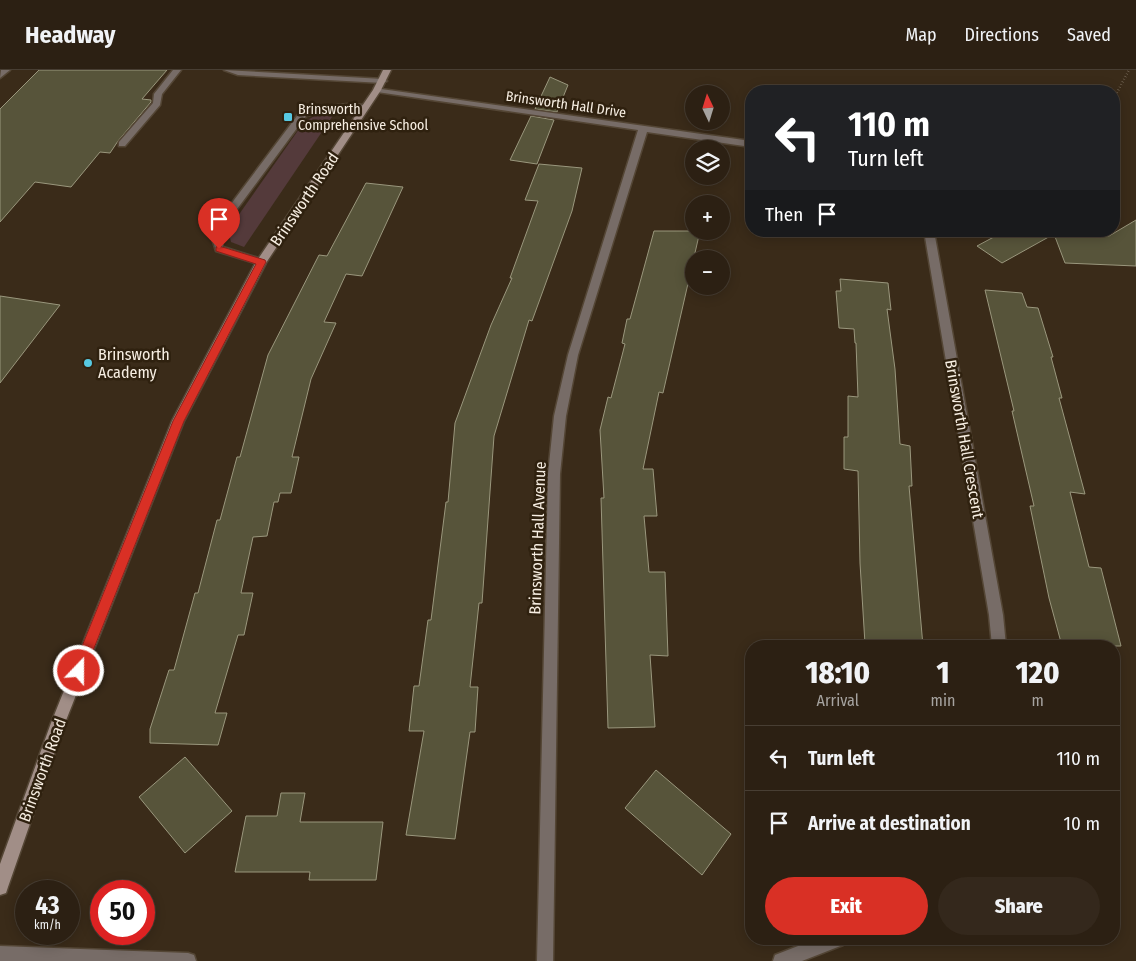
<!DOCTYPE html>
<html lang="en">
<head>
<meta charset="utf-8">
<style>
  :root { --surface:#2c2013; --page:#34281c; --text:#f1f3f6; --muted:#a6a3a0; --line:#483e33; --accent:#d93025 }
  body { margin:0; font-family:"Fira Sans Condensed",sans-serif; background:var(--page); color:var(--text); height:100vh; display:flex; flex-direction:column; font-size:19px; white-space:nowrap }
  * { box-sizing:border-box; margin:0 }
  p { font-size:16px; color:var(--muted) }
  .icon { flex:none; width:28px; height:28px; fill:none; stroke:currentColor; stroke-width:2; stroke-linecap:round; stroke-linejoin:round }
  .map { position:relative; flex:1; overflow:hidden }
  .details { position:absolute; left:745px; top:570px; width:375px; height:305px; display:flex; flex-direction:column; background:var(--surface); border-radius:20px; box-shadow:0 2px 12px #0003,0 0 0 1px var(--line) }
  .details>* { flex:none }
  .guide { position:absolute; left:745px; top:15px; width:375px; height:152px; border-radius:20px; box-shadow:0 2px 12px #0003,0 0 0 1px var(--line); background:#202124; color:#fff; overflow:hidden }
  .needle { width:32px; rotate:356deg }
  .controls { position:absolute; left:685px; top:15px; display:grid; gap:10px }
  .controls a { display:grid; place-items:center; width:45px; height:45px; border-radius:50%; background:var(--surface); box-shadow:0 2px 12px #0003,0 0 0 1px var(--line); font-size:25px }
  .speed { position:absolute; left:15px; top:810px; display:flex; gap:10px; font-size:25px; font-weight:700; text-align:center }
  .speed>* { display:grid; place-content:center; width:65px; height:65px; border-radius:50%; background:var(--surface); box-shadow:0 2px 12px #0003,0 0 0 1px var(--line); line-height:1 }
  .speed small { font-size:12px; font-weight:400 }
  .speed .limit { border:8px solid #d22; background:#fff; color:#111 }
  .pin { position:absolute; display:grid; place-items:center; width:42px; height:42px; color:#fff; margin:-51px -21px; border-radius:50% 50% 50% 0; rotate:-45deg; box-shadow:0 0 5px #0007 }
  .pin .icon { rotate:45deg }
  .me { position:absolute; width:55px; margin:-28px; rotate:22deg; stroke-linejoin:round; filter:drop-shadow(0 0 4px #0008) }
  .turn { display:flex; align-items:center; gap:18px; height:105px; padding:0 20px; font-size:22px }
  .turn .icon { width:65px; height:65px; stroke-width:2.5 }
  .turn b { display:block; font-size:35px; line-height:42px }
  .then { display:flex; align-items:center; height:48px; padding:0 20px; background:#0003; gap:10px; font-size:19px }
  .eta { display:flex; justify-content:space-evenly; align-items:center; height:85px; text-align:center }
  .eta b { font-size:30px; font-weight:800; line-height:35px }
  .cta { display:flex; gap:10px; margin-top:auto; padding:10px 20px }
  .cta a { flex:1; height:58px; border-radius:30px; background:var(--accent); color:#fff; font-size:20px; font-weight:800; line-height:58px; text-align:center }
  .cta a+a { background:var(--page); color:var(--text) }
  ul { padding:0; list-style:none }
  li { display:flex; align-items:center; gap:15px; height:65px; padding:0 20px; border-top:1px solid var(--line) }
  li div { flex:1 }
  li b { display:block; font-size:19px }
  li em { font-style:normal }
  header { display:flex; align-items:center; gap:30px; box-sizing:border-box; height:70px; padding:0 25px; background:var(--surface); border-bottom:1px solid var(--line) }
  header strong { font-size:24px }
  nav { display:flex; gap:28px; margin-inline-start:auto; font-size:18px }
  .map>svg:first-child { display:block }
  .green { fill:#543a3b }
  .building { fill:#57543a; stroke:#9a977d }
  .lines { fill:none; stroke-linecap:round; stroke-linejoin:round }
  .service-casing { stroke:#544635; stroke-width:3 }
  .minor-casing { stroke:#544635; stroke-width:3 }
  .secondary-casing { stroke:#544635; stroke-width:3 }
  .path { stroke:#837666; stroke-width:2.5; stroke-dasharray:0.5 2.5; stroke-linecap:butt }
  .service { fill:#776c67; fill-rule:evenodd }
  .minor { fill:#776c67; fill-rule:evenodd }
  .secondary { fill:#a18e87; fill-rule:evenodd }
  .route { fill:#d93025; stroke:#8d1f18 }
  .poi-dot { fill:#57c9e2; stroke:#2f210f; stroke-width:2 }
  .labels { text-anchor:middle; stroke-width:5; stroke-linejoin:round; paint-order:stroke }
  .far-street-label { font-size:14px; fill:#f7eee2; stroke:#2f210f }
  .far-poi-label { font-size:14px; fill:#f7eee2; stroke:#2f210f; text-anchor:start }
  .street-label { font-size:16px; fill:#f7eee2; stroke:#2f210f }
  .poi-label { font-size:16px; fill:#f7eee2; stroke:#2f210f; text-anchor:start }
</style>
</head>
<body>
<header>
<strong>Headway</strong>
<nav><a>Map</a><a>Directions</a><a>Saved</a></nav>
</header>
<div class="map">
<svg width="1136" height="891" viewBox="0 0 1136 891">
  <rect width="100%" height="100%" fill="#3a2b19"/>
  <polygon class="green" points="318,44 334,44 244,177 231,172 228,160 304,52"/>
  <g class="building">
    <polygon points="39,0 167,0 142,29 151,30 151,32 118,71 110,83 100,82 71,117 35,112 0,152 0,39"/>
    <polygon points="550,7 568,15 557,42 535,39"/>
    <polygon points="531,46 554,50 537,94 510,90"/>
    <polygon points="539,94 582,98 572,141 532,251 529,250 494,366 482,533 479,533 470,617 478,617 475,662 470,662 455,769 406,765 424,661 409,661 414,616 419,616 428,550 431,550 446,432 448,432 455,353 491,255 512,208 510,208 538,131 525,130"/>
    <polygon points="366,113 403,117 362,206 346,204 324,252 336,253 311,309 292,387 299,387 291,423 280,423 278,432 274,432 267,466 253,467 241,523 253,523 244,565 238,565 215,643 227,643 218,675 150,673 150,659 169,600 174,600 195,523 198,523 217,450 220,450 237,387 240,387 268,285 319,185 327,186"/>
    <polygon points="1136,150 1136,196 1065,193 1054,164 1002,193 977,176 1005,161 1109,166"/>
    <polygon points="654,161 700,161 663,323 659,322 643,399 653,399 657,446 644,446 649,502 665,502 668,586 650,585 655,657 608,658 601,428 604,428 600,360 608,327 611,328 625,274 622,273 627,249 630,249"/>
    <polygon points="840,209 888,213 891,240 887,239 895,299 900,374 910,376 912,416 909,416 923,576 883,576 865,574 860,493 858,401 844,399 844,367 848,367 848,326 858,327 856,273 855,273 854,259 839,258 836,221 841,221"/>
    <polygon points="985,220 1022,223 1027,237 1038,238 1053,287 1051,287 1062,328 1059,328 1085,424 1070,422 1089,497 1101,498 1121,576 1062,576 1049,528 1030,436 1034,436 1012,341 1014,341"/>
    <polygon points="0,226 60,235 0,313"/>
    <polygon points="185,687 232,741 185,783 139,727"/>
    <polygon points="656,700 731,764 702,805 625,738"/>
    <polygon points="281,723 305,723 300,752 383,752 376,810 309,810 310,802 235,802 246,746 277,746"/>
  </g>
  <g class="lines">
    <g class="service-casing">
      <g id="service">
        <polygon points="1,0 10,0 0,8"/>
        <polygon points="173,0 181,0 162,24 160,35 125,76 119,76 119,72 153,33 154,24"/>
        <polygon points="224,0 383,9 387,11 383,13 238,5"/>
      </g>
    </g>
    <g class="minor-casing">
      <g id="minor">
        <polygon points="374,18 751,71 751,77 647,62 578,285 566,346 560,404 553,891 537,891 548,404 554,346 568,285 638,60 377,22 374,22"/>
        <polygon points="349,34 365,35 369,38 365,41 334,40 306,46 220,162 223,177 265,190 265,194 261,195 216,181 210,162 300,42 326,36"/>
        <polygon points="924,161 934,161 1003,545 1006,576 992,576 989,545"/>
        <polygon points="816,869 845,869 843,875 802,891 773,891 775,885"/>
        <polygon points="0,876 188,883 194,885 196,891 0,891"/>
      </g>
    </g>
    <g class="secondary-casing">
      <polygon id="secondary" points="383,0 391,0 381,20 266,193 184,351 65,653 8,817 6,823 0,825 0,794 51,653 172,351 256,192 373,20"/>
    </g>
    <polyline class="path" points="1114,28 1129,0"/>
    <use href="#service" class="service"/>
    <use href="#minor" class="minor"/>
    <use href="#secondary" class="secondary"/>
  </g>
  <polygon class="route" points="219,176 265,190 266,192 184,351 85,601 83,605 79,607 74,605 72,601 173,351 256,194 216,181 216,177"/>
  <g class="poi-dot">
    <rect x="283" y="42" width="10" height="10" rx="2.5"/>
    <circle cx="88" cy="293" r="5"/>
  </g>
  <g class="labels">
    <g class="far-street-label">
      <text transform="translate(566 34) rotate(8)" y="5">Brinsworth Hall Drive</text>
    </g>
    <g class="far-poi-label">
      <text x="298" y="44">Brinsworth<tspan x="298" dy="16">Comprehensive School</tspan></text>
    </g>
    <g class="street-label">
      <text transform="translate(304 129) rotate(-56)" y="6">Brinsworth Road</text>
      <text transform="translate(965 369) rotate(80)" y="6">Brinsworth Hall Crescent</text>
      <text transform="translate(537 468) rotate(-88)" y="6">Brinsworth Hall Avenue</text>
      <text transform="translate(42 700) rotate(-70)" y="6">Brinsworth Road</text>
    </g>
    <g class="poi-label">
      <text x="98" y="290">Brinsworth<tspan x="98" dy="18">Academy</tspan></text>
    </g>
  </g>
</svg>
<div class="controls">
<a><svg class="needle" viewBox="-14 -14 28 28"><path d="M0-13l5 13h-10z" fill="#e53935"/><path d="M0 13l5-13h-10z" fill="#a6a3a0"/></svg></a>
<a><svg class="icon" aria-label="layers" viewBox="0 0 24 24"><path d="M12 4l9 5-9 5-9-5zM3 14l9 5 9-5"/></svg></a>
<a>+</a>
<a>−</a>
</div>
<div class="speed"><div>43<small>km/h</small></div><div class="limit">50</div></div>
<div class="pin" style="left:219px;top:179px;background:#d93025"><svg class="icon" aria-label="arrive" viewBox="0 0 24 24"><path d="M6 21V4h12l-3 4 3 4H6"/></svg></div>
<svg class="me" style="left:79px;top:601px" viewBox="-20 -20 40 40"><circle r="17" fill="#d93025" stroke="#fff" stroke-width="3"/><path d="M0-11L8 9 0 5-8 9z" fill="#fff"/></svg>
<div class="guide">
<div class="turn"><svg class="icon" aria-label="left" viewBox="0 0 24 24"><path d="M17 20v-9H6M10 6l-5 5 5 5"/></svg><div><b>110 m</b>Turn left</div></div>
<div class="then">Then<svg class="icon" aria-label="arrive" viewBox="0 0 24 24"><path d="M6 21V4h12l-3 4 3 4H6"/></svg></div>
</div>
<section class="details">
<div class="eta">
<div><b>18:10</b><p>Arrival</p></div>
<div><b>1</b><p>min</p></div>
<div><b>120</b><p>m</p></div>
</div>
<ul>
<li><svg class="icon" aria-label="left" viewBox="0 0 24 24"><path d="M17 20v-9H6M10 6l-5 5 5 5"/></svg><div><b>Turn left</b></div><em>110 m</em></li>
<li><svg class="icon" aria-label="arrive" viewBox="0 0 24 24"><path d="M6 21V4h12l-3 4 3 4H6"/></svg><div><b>Arrive at destination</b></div><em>10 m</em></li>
</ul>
<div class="cta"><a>Exit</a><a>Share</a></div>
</section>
</div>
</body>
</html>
